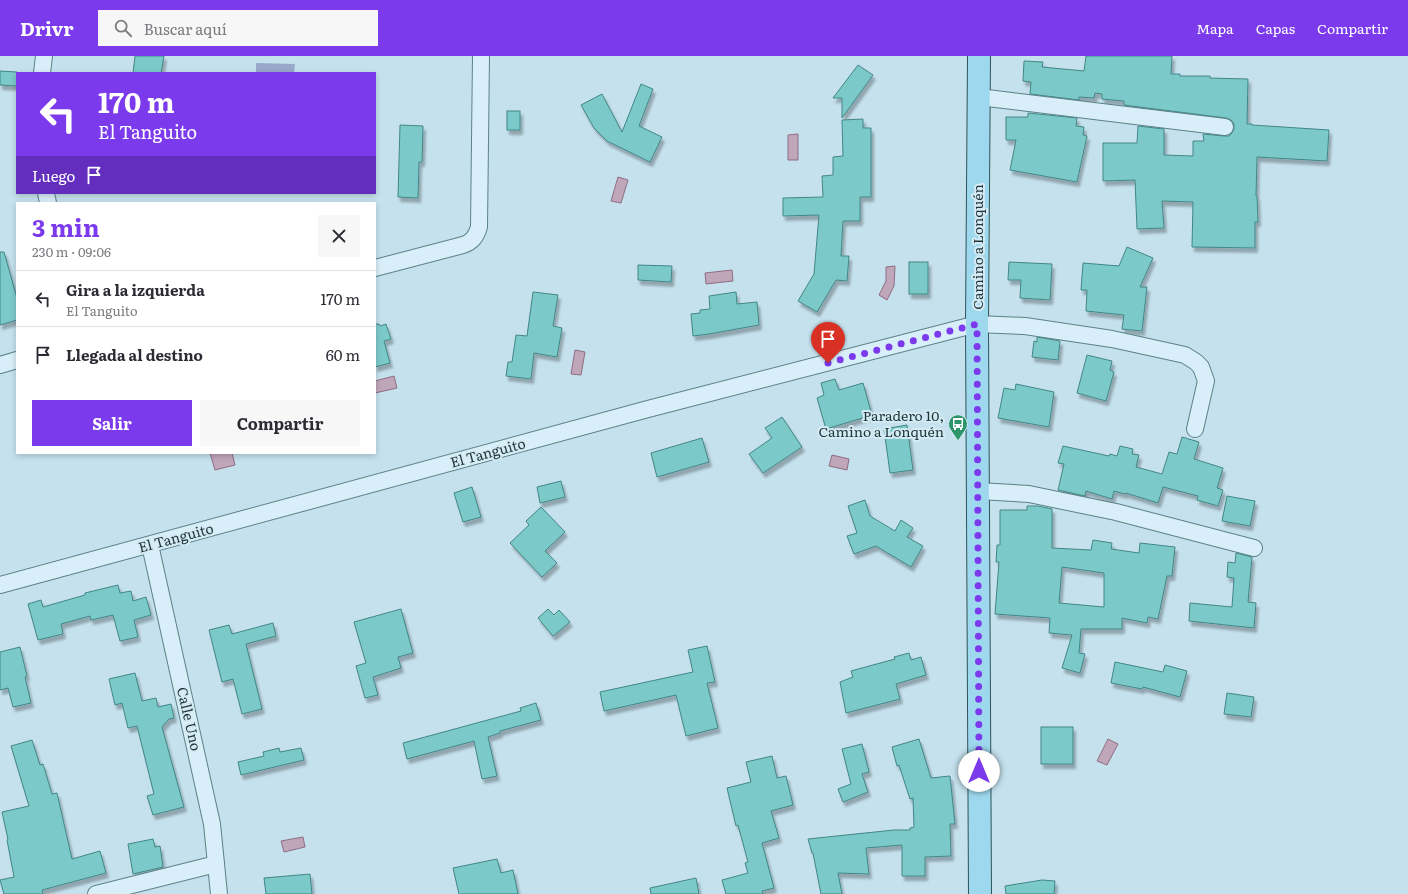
<!DOCTYPE html>
<html lang="es">
<head>
<meta charset="utf-8">
<style>
  :root { --surface:#fff; --page:#f7f7f7; --text:#2b2b33; --muted:#7c7c81; --line:#e1e1e2; --accent:#7c3aed }
  body { margin:0; font-family:Literata,serif; background:var(--page); color:var(--text); height:100vh; display:flex; flex-direction:column; font-size:15px; white-space:nowrap }
  * { box-sizing:border-box; margin:0 }
  p { font-size:13px; color:var(--muted) }
  .icon { flex:none; width:22px; height:22px; fill:none; stroke:currentColor; stroke-width:2; stroke-linecap:round; stroke-linejoin:round }
  .map { position:relative; flex:1; overflow:hidden }
  .details { position:absolute; left:16px; top:146px; width:360px; height:252px; display:flex; flex-direction:column; background:var(--surface); border-radius:0px; box-shadow:0 2px 6px #0003 }
  .details>* { flex:none }
  .banner { position:absolute; left:16px; top:16px; width:360px; height:122px; border-radius:0px; box-shadow:0 2px 6px #0003; background:#7c3aed; color:#fff; overflow:hidden }
  .pin { position:absolute; display:grid; place-items:center; width:34px; height:34px; color:#fff; margin:-41px -17px; border-radius:50% 50% 50% 0; rotate:-45deg; box-shadow:0 0 4px #0007 }
  .pin .icon { rotate:45deg }
  .me { position:absolute; width:44px; margin:-22px; rotate:0deg; stroke-linejoin:round; filter:drop-shadow(0 0 3px #0008) }
  .turn { display:flex; align-items:center; gap:14px; height:84px; padding:0 16px; font-size:18px }
  .turn .icon { width:52px; height:52px; stroke-width:2.5 }
  .turn b { display:block; font-size:28px; line-height:34px }
  .then { display:flex; align-items:center; height:38px; padding:0 16px; background:#0003; gap:8px; font-size:15px }
  .round { display:grid; place-items:center; flex:none; width:42px; height:42px; border-radius:0px; background:var(--page) }
  .headline { display:flex; align-items:center; justify-content:space-between; height:68px; padding:0 16px }
  h1 { font-size:24px; font-weight:700; line-height:30px; color:var(--accent) }
  .button { display:flex; gap:8px; margin-top:auto; padding:8px 16px }
  .button a { flex:1; height:46px; border-radius:0px; background:var(--accent); color:#fff; font-size:16px; font-weight:700; line-height:46px; text-align:center }
  .button a+a { background:var(--page); color:var(--text) }
  ul { padding:0; list-style:none }
  li { display:flex; align-items:center; gap:12px; height:56px; padding:0 16px; border-top:1px solid var(--line) }
  li div { flex:1 }
  li b { display:block; font-size:15px }
  li em { font-style:normal }
  header { display:flex; align-items:center; gap:24px; box-sizing:border-box; height:56px; padding:0 20px; background:var(--accent); color:#fff }
  header strong { font-size:19px }
  nav { display:flex; gap:22px; margin-inline-start:auto; font-size:14px }
  .search { width:280px; height:36px; background:var(--page); display:flex; align-items:center; gap:10px; box-sizing:border-box; padding:0 14px; border-radius:0px; color:var(--muted); font-size:15px }
  .map>svg:first-child { display:block }
  .green { fill:#99a7cb }
  .water { fill:#c0a6b9; stroke:#8f6d83 }
  .building { fill:#7cc9ca; stroke:#428686; fill-rule:evenodd; filter:url(#shadow) }
  .lines { fill:none; stroke-linecap:round; stroke-linejoin:round }
  .street-casing { stroke:#5b8287; stroke-width:18 }
  .primary-casing { stroke:#2f5355; stroke-width:24 }
  .street { stroke:#d8eef8; stroke-width:16 }
  .primary { stroke:#9ed8ef; stroke-width:22 }
  .route { stroke:#7c3aed; stroke-width:7; stroke-dasharray:0 12.6 }
  .labels { text-anchor:middle; stroke-width:4; stroke-linejoin:round; paint-order:stroke }
  .street-label { font-size:14px; fill:#1f3638; stroke:#d4ebf5 }
  .poi-label { font-size:14px; fill:#1f3638; stroke:#d4ebf5; text-anchor:end }
</style>
</head>
<body>
<header>
<strong>Drivr</strong>
<div class="search"><svg class="icon" aria-label="search" viewBox="0 0 24 24"><circle cx="10" cy="10" r="6"/><path d="M15 15l6 6"/></svg>Buscar aquí</div>
<nav><a>Mapa</a><a>Capas</a><a>Compartir</a></nav>
</header>
<div class="map">
<svg width="1408" height="838" viewBox="0 0 1408 838">
  <defs>
    <filter id="shadow"><feDropShadow dx="2.5" dy="4.5" stdDeviation="1" flood-color="#0004"/></filter>
  </defs>
  <rect width="100%" height="100%" fill="#c5e1ed"/>
  <polygon class="green" points="256,7 295,8 294,17 256,17"/>
  <g class="water">
    <polygon points="798,78 798,104 788,104 788,79"/>
    <polygon points="618,121 628,124 621,147 611,145"/>
    <polygon points="895,210 894,230 887,244 879,239 886,225 886,211"/>
    <polygon points="732,214 733,225 706,228 705,217"/>
    <polygon points="575,294 585,296 581,319 571,318"/>
    <polygon points="394,320 397,332 375,337 375,325"/>
    <polygon points="210,397 232,397 235,409 215,414"/>
    <polygon points="832,399 849,403 847,414 829,410"/>
    <polygon points="1108,683 1118,688 1107,709 1097,705"/>
    <polygon points="303,781 305,791 284,796 281,785"/>
  </g>
  <g class="building">
    <polygon points="135,0 164,0 161,17 133,17"/>
    <polygon points="1086,0 1172,0 1171,18 1180,18 1180,20 1210,20 1210,22 1248,23 1247,68 1252,68 1252,69 1329,74 1327,105 1257,101 1256,140 1257,140 1258,166 1255,166 1255,192 1192,191 1193,146 1162,145 1164,172 1137,173 1135,124 1103,125 1103,87 1137,87 1138,70 1164,73 1164,99 1193,100 1193,85 1204,85 1203,78 1224,80 1229,80 1232,77 1234,73 1234,68 1231,64 1226,62 1124,49 1124,45 1102,43 1102,38 1095,37 1094,42 1079,41 1079,44 1030,38 1031,26 1023,25 1024,5 1043,6 1042,11 1084,15"/>
    <polygon points="858,9 873,19 842,62 842,42 833,42"/>
    <polygon points="0,15 17,16 17,30 0,29"/>
    <polygon points="641,28 653,33 639,70 662,81 650,106 607,85 594,72 581,49 602,38 622,76"/>
    <rect x="507" y="55" width="13" height="19"/>
    <polygon points="1028,57 1077,62 1076,70 1084,71 1083,79 1087,80 1077,126 1010,114 1016,84 1006,84 1006,61 1028,61"/>
    <polygon points="863,63 863,72 871,72 871,141 860,141 860,165 843,165 841,200 849,200 847,225 836,224 817,256 798,245 814,218 819,159 783,160 783,142 823,141 822,120 833,119 833,101 843,100 842,64"/>
    <polygon points="400,69 423,70 422,106 419,106 418,142 398,141"/>
    <polygon points="1127,191 1153,202 1140,231 1147,231 1142,275 1122,273 1124,259 1086,255 1087,234 1081,234 1083,207 1119,210"/>
    <polygon points="0,196 4,196 17,242 17,264 0,269"/>
    <rect x="909" y="206" width="19" height="32"/>
    <polygon points="1009,206 1052,208 1050,244 1020,242 1021,224 1008,224"/>
    <polygon points="638,209 672,210 671,226 638,224"/>
    <polygon points="533,236 558,239 553,270 562,272 557,301 534,297 531,323 506,320 508,306 512,306 516,279 527,280"/>
    <polygon points="736,236 737,248 757,246 759,269 709,278 693,280 691,258 700,257 700,254 710,253 709,240"/>
    <polygon points="375,268 379,268 380,270 386,268 391,283 384,285 390,307 375,311"/>
    <polygon points="1037,281 1060,285 1058,304 1032,301 1034,285 1037,286"/>
    <polygon points="1087,299 1112,305 1110,314 1114,316 1106,345 1077,337"/>
    <polygon points="835,323 839,334 863,327 872,359 826,373 817,342 824,339 821,327"/>
    <polygon points="1016,328 1054,336 1049,371 998,362 1004,332 1015,334"/>
    <polygon points="782,361 802,391 763,417 749,398 772,382 765,372"/>
    <polygon points="907,369 913,414 890,417 884,373"/>
    <polygon points="1182,381 1199,386 1194,403 1223,412 1217,432 1223,434 1218,450 1197,444 1198,440 1163,431 1158,447 1126,437 1125,438 1114,435 1112,443 1086,435 1085,440 1058,434 1064,408 1058,407 1063,390 1109,400 1110,398 1117,400 1120,390 1133,393 1132,398 1139,399 1136,411 1162,418 1169,396 1177,398"/>
    <polygon points="702,382 709,406 657,421 651,397"/>
    <polygon points="561,425 565,441 540,447 537,431"/>
    <polygon points="472,431 481,461 463,466 454,437"/>
    <polygon points="1227,440 1255,445 1250,470 1222,465"/>
    <polygon points="865,444 870,460 895,475 901,464 913,472 907,481 923,490 911,511 876,490 854,498 847,480 857,477 848,450"/>
    <path d="M1027 450H1038L1052 453V492L1091 494 1093 484 1112 487 1111 493 1139 497 1140 487 1175 491 1172 520H1167L1158 563 1148 561 1147 567 1122 562V573H1081L1079 597 1085 598 1080 617 1062 612 1072 579 1049 577 1050 562 995 558 999 506H996L997 489H1000V454H1027ZM1062 511 1104 517V551L1059 547Z"/>
    <polygon points="541,451 565,476 545,495 557,507 542,521 510,487 529,469 526,465"/>
    <polygon points="1236,497 1252,501 1248,546 1256,547 1254,572 1189,565 1190,547 1232,551 1234,522 1227,521 1228,506 1235,507"/>
    <polygon points="118,529 120,537 131,535 133,545 146,541 151,559 134,564 138,581 120,585 113,559 91,564 90,560 61,568 63,578 38,584 28,548 41,544 43,551 85,539 85,537"/>
    <polygon points="401,553 413,597 398,601 401,612 373,621 378,639 365,642 356,610 366,607 354,566"/>
    <polygon points="548,553 554,559 559,554 570,566 553,580 538,562"/>
    <polygon points="273,567 276,580 246,588 262,653 242,658 233,623 222,626 209,574 229,569 232,578"/>
    <polygon points="707,590 715,626 707,627 718,672 686,680 676,639 604,655 600,636 693,616 688,594"/>
    <polygon points="20,591 27,620 25,621 31,647 13,651 8,632 0,634 0,596"/>
    <polygon points="909,597 911,604 921,601 926,619 896,628 900,643 846,657 840,626 853,621 851,615 895,603 894,601"/>
    <polygon points="1115,606 1163,616 1165,609 1187,615 1180,641 1143,631 1142,633 1111,627"/>
    <polygon points="135,617 142,645 156,642 158,651 171,648 174,662 169,663 162,671 184,751 153,759 147,740 154,738 137,670 128,672 122,647 115,649 109,623"/>
    <polygon points="1227,637 1254,641 1251,661 1224,658"/>
    <polygon points="536,647 541,664 500,675 500,677 488,681 497,720 482,723 474,685 407,703 403,687 521,655 520,652"/>
    <rect x="1041" y="671" width="32" height="37"/>
    <polygon points="919,683 931,722 950,720 955,768 950,768 951,800 925,801 925,820 902,820 902,789 866,792 869,818 838,817 842,838 821,838 813,797 812,797 808,783 894,774 910,774 910,772 914,771 913,742 910,743 899,709 897,710 892,691"/>
    <polygon points="32,684 40,709 43,708 52,738 57,737 72,803 100,795 106,817 42,834 43,838 4,838 0,824 14,821 7,784 8,783 2,756 29,750 11,690"/>
    <polygon points="862,688 869,716 862,718 868,736 843,746 838,733 851,728 842,693"/>
    <polygon points="279,692 280,696 301,692 304,704 241,719 238,706 264,700 263,696"/>
    <polygon points="772,700 777,722 786,720 793,749 771,755 779,782 762,787 774,832 762,835 763,838 726,838 722,824 748,817 745,807 748,806 738,769 736,770 727,732 751,726 746,706"/>
    <polygon points="153,783 155,791 160,790 163,811 133,818 128,788"/>
    <polygon points="497,803 501,817 513,814 518,838 459,838 453,812"/>
    <polygon points="310,818 312,838 266,838 264,822"/>
    <polygon points="696,822 699,838 651,838 650,832"/>
    <polygon points="1042,824 1055,825 1054,838 1006,838 1005,830"/>
  </g>
  <g class="lines">
    <g class="street-casing">
      <g id="street">
        <polyline points="42,17 44,0"/>
        <polyline points="979,41 1225,71"/>
        <polyline points="46,137 48,147"/>
        <path d="M375 212 463 189C472 186 476 181 479 171L481 0"/>
        <polyline points="0,309 17,304"/>
        <polyline points="978,435 1029,438 1116,456 1254,492"/>
        <polyline points="150,489 212,768 219,838"/>
        <polyline points="0,529 648,353 977,268 1025,270 1112,283 1185,299 1196,306 1201,311 1206,325 1195,373"/>
        <polyline points="96,838 216,808"/>
      </g>
    </g>
    <g class="primary-casing">
      <polyline id="primary" points="979,0 977,268 980,838"/>
    </g>
    <use href="#street" class="street"/>
    <use href="#primary" class="primary"/>
  </g>
  <g class="lines">
    <polyline class="route" points="828,307 977,268 979,715"/>
  </g>
  <defs>
    <g id="bus-pin" transform="scale(1)"><path d="M0 17L-7.5 6A9.5 9.5 0 1 1 7.5 6Z" fill="#2d956a" stroke="#d4ebf5"/><path d="M-5-6H5V4H4V6H2V4H-2V6H-4V4H-5ZM-3.5-4V0h7V-4ZM-3.5 1.2v1.5H-2V1.2ZM2 1.2v1.5H3.5V1.2Z" fill="#fff"/></g>
  </defs>
  <g fill-rule="evenodd">
    <use href="#bus-pin" x="958" y="368"/>
  </g>
  <g class="labels">
    <g class="street-label">
      <text transform="translate(978 191) rotate(-90)" y="5">Camino a Lonquén</text>
      <text transform="translate(488 397) rotate(-15)" y="5">El Tanguito</text>
      <text transform="translate(176 482) rotate(-15)" y="5">El Tanguito</text>
      <text transform="translate(189 663) rotate(77)" y="5">Calle Uno</text>
    </g>
    <g class="poi-label">
      <text x="944" y="365">Paradero 10,<tspan x="944" dy="16">Camino a Lonquén</tspan></text>
    </g>
  </g>
</svg>
<div class="pin" style="left:828px;top:307px;background:#d93025"><svg class="icon" aria-label="arrive" viewBox="0 0 24 24"><path d="M6 21V4h12l-3 4 3 4H6"/></svg></div>
<svg class="me" style="left:979px;top:715px" viewBox="-20 -20 40 40"><circle r="19" fill="#fff"/><path d="M0-13L10 11 0 6-10 11z" fill="#7c3aed"/></svg>
<div class="banner">
<div class="turn"><svg class="icon" aria-label="left" viewBox="0 0 24 24"><path d="M17 20v-9H6M10 6l-5 5 5 5"/></svg><div><b>170 m</b>El Tanguito</div></div>
<div class="then">Luego<svg class="icon" aria-label="arrive" viewBox="0 0 24 24"><path d="M6 21V4h12l-3 4 3 4H6"/></svg></div>
</div>
<section class="details">
<div class="headline"><div><h1>3 min</h1><p>230 m · 09:06</p></div><a class="round"><svg class="icon" aria-label="close" viewBox="0 0 24 24"><path d="M6 6l12 12M18 6L6 18"/></svg></a></div>
<ul>
<li><svg class="icon" aria-label="left" viewBox="0 0 24 24"><path d="M17 20v-9H6M10 6l-5 5 5 5"/></svg><div><b>Gira a la izquierda</b><p>El Tanguito</p></div><em>170 m</em></li>
<li><svg class="icon" aria-label="arrive" viewBox="0 0 24 24"><path d="M6 21V4h12l-3 4 3 4H6"/></svg><div><b>Llegada al destino</b></div><em>60 m</em></li>
</ul>
<div class="button"><a>Salir</a><a>Compartir</a></div>
</section>
</div>
</body>
</html>
